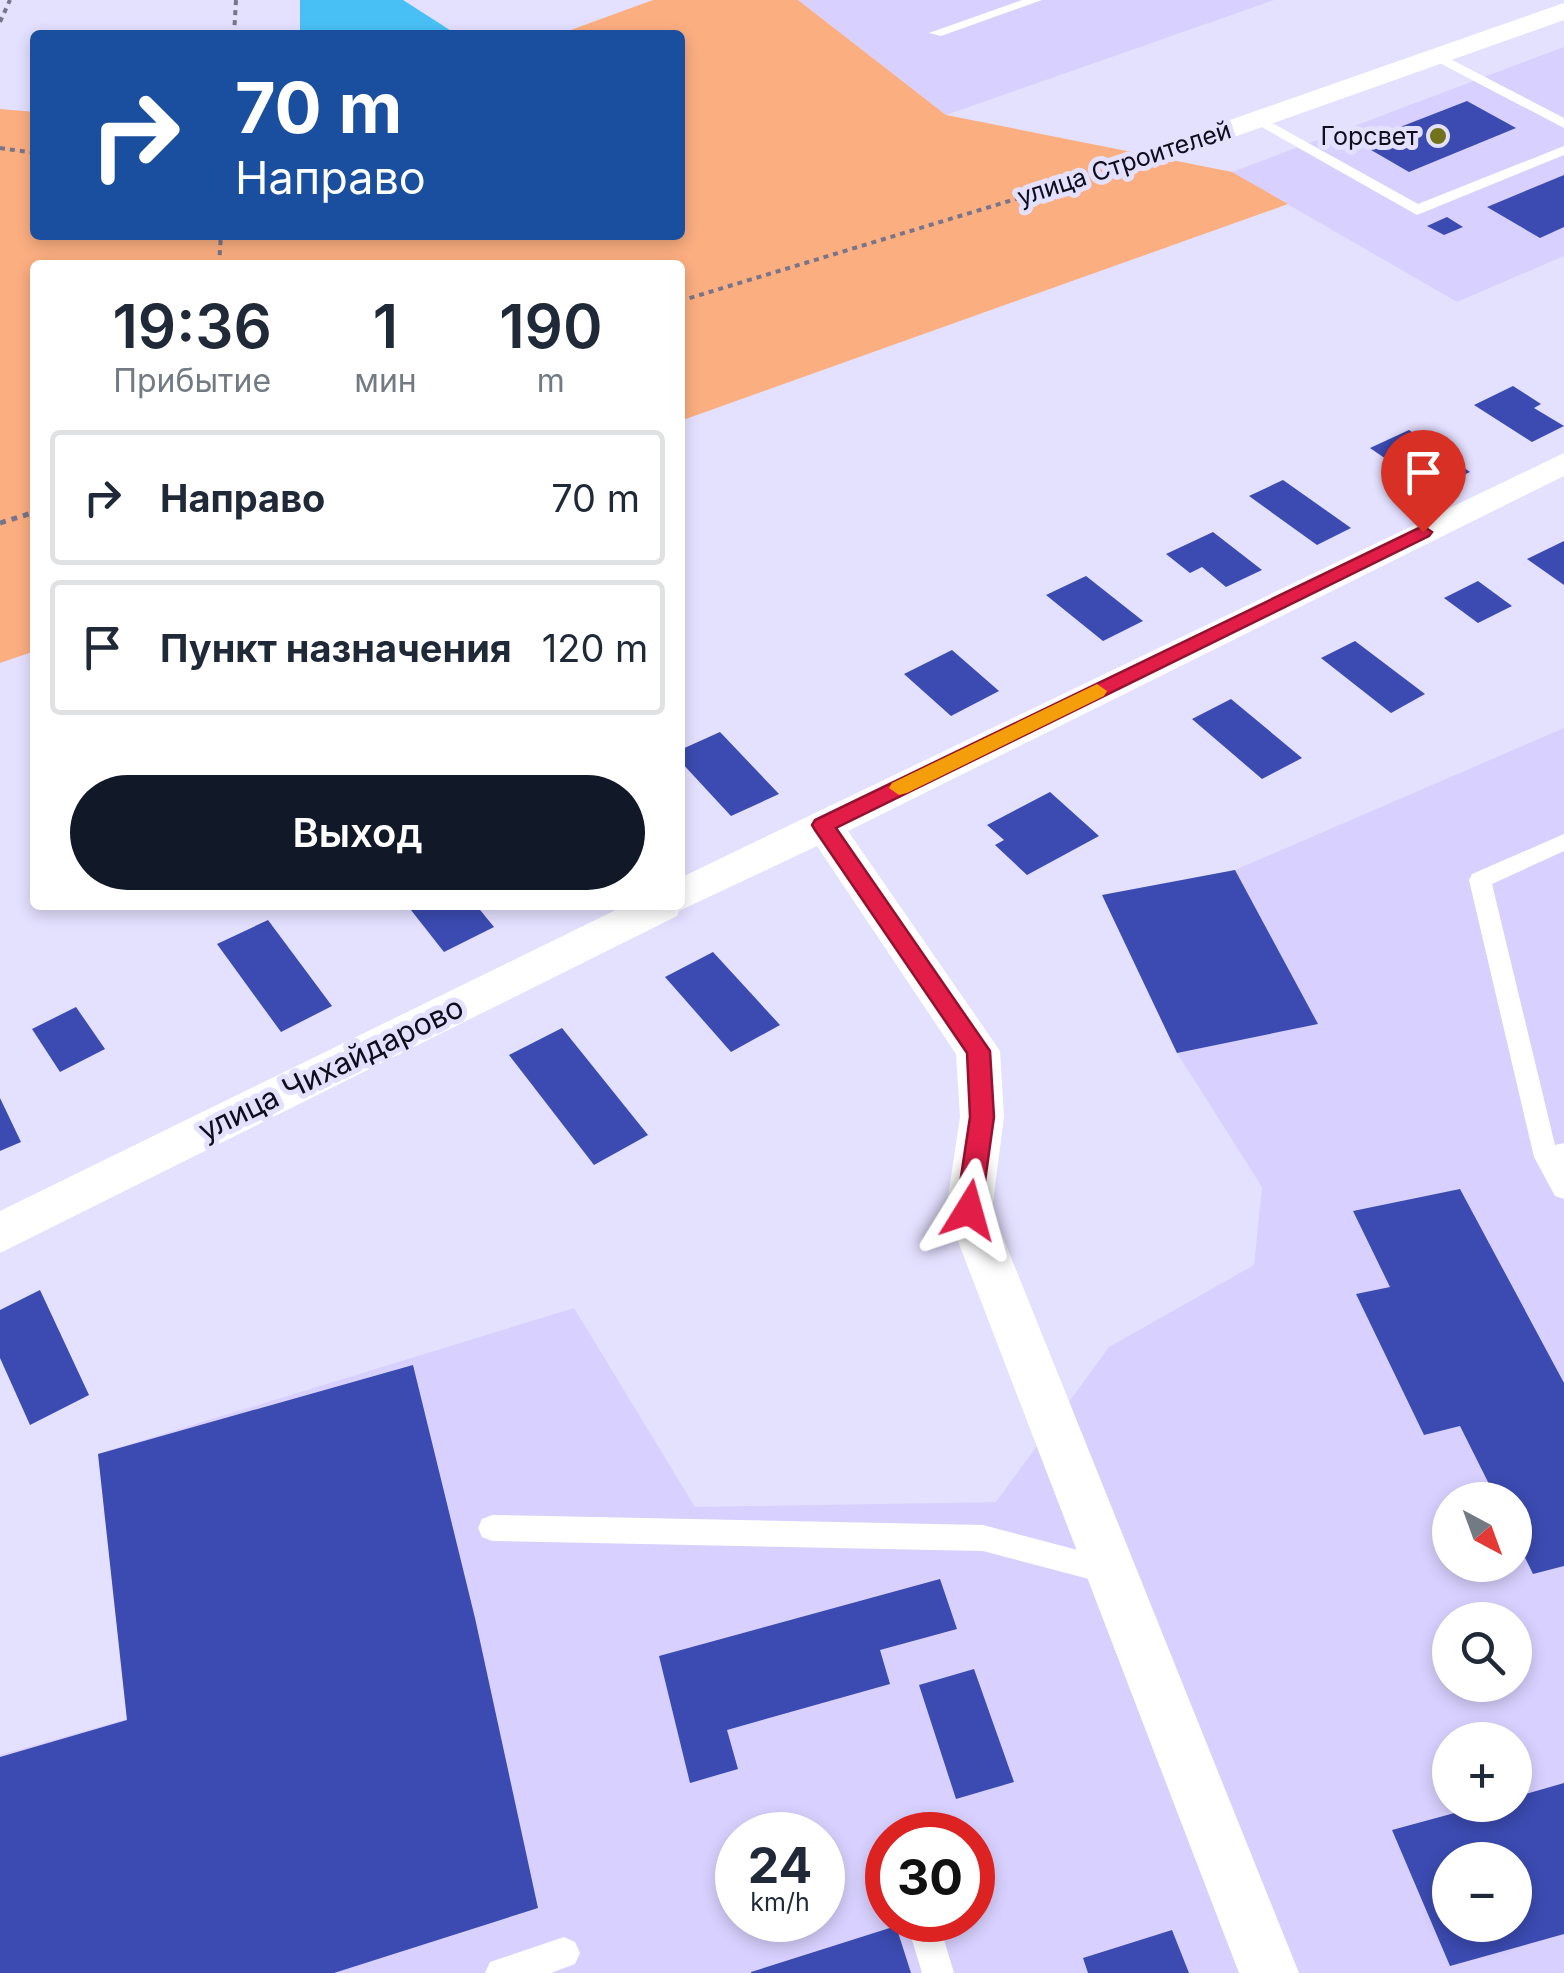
<!DOCTYPE html>
<html lang="ru">
<head>
<meta charset="utf-8">
<style>
  :root { --surface:#fff; --page:#f6f6f7; --text:#1f2937; --muted:#747a83; --line:#e0e1e3; --accent:#111827 }
  body { margin:0; font-family:Inter,sans-serif; background:var(--page); color:var(--text); height:100vh; display:flex; flex-direction:column; font-size:38px; white-space:nowrap }
  * { box-sizing:border-box; margin:0 }
  p { font-size:32px; color:var(--muted) }
  .icon { flex:none; width:55px; height:55px; fill:none; stroke:currentColor; stroke-width:2; stroke-linecap:round; stroke-linejoin:round }
  .map { position:relative; flex:1; overflow:hidden }
  .details { position:absolute; left:30px; top:260px; width:655px; height:650px; display:flex; flex-direction:column; background:var(--surface); border-radius:10px; box-shadow:0 5px 15px #0003 }
  .details>* { flex:none }
  .top-card { position:absolute; left:30px; top:30px; width:655px; height:210px; border-radius:10px; box-shadow:0 5px 15px #0003; background:#1a4fa0; color:#fff; overflow:hidden }
  .needle { width:65px; rotate:139deg }
  .buttons { position:absolute; left:1432px; top:1482px; display:grid; gap:20px }
  .buttons a { display:grid; place-items:center; width:100px; height:100px; border-radius:50%; background:var(--surface); box-shadow:0 5px 15px #0003; font-size:50px }
  .speed { position:absolute; left:715px; top:1812px; display:flex; gap:20px; font-size:50px; font-weight:700; text-align:center }
  .speed>* { display:grid; place-content:center; width:130px; height:130px; border-radius:50%; background:var(--surface); box-shadow:0 5px 15px #0003; line-height:1 }
  .speed small { font-size:25px; font-weight:400 }
  .speed .limit { border:15px solid #d22; background:#fff; color:#111 }
  .pin { position:absolute; display:grid; place-items:center; width:85px; height:85px; color:#fff; margin:-102px -42px; border-radius:50% 50% 50% 0; rotate:-45deg; box-shadow:0 0 10px #0007 }
  .pin .icon { rotate:45deg }
  .me { position:absolute; width:110px; margin:-55px; rotate:8deg; stroke-linejoin:round; filter:drop-shadow(0 0 8px #0008) }
  .turn { display:flex; align-items:center; gap:35px; height:210px; padding:0 40px; font-size:45px }
  .turn .icon { width:130px; height:130px; stroke-width:2.5 }
  .turn b { display:block; font-size:70px; line-height:85px }
  .eta { display:flex; justify-content:space-evenly; align-items:center; height:170px; text-align:center }
  .eta b { font-size:60px; font-weight:600; line-height:70px }
  .primary-button { display:flex; gap:20px; margin-top:auto; padding:20px 40px }
  .primary-button a { flex:1; height:115px; border-radius:60px; background:var(--accent); color:#fff; font-size:40px; font-weight:600; line-height:115px; text-align:center }
  ul { padding:0; list-style:none }
  li { display:flex; align-items:center; gap:30px; height:135px; margin:0 20px 15px; padding:0 20px; border:5px solid var(--line); border-radius:10px }
  li div { flex:1 }
  li b { display:block; font-size:38px }
  li em { font-style:normal }
  .map>svg:first-child { display:block }
  .built { fill:#d8d1ff; fill-rule:evenodd }
  .green { fill:#fbae80 }
  .water { fill:#48c0f6 }
  .building { fill:#3b4bb1; fill-rule:evenodd }
  .lines { fill:none; stroke-linecap:round; stroke-linejoin:round }
  .path-far1 { stroke:#78758b; stroke-width:4; stroke-dasharray:5 5; stroke-linecap:butt }
  .path { stroke:#78758b; stroke-width:5; stroke-dasharray:6 6; stroke-linecap:butt }
  .lane { fill:#fff; fill-rule:evenodd }
  .street { fill:#fff; fill-rule:evenodd }
  .route { fill:#e11d48; stroke:#92132f; stroke-width:2.5 }
  .slow { fill:#f59e0b }
  .poi-dot { fill:#707319; stroke:#e4e0ff; stroke-width:4 }
  .labels { text-anchor:middle; stroke-width:10; stroke-linejoin:round; paint-order:stroke }
  .far-poi-label { font-size:25px; fill:#110e1b; stroke:#e4e0ff; text-anchor:end }
  .far-street-label { font-size:25px; fill:#110e1b; stroke:#e4e0ff }
  .street-label { font-size:30px; fill:#110e1b; stroke:#e4e0ff }
</style>
</head>
<body>
<div class="map">
<svg width="1564" height="1973" viewBox="0 0 1564 1973">
  <rect width="100%" height="100%" fill="#e4e0ff"/>
  <g class="built">
    <polygon points="798,0 1274,0 946,115"/>
    <polygon points="1564,47 1564,256 1457,302 1232,172"/>
    <path d="M1564 728V1973H0V1755L127 1719 98 1454 574 1308 695 1507 996 1502 1109 1347 1254 1265 1262 1187 1177 1053 1102 895 1235 870ZM1450 1500H1515V1565H1450ZM1450 1620H1515V1685H1450ZM1450 1740H1515V1805H1450ZM738 1835H822V1920H738ZM888 1835H972V1920H888ZM1450 1860H1515V1925H1450Z"/>
  </g>
  <polygon class="green" points="653,0 798,0 946,115 1232,172 1288,204 680,421 680,265 35,265 35,651 0,663 0,109 35,112 35,235 680,235 680,35 557,35"/>
  <polygon class="water" points="300,0 403,0 456,34 300,35"/>
  <g class="building">
    <polygon points="1467,101 1516,128 1409,172 1359,143"/>
    <polygon points="1564,175 1564,227 1540,238 1487,207"/>
    <polygon points="1447,217 1463,227 1444,235 1427,226"/>
    <polygon points="1513,386 1541,404 1534,408 1564,426 1532,442 1474,405"/>
    <polygon points="1409,430 1470,472 1431,490 1370,448"/>
    <polygon points="1283,480 1351,528 1317,545 1249,496"/>
    <polygon points="1213,532 1262,570 1226,587 1202,567 1190,573 1166,554"/>
    <polygon points="1564,541 1564,585 1527,559"/>
    <polygon points="1086,576 1143,621 1103,641 1046,595"/>
    <polygon points="1478,581 1512,606 1478,623 1444,598"/>
    <polygon points="1355,641 1425,694 1391,713 1321,658"/>
    <polygon points="952,650 999,691 951,716 904,674"/>
    <polygon points="1231,699 1302,758 1262,779 1192,719"/>
    <polygon points="720,732 779,794 731,816 680,761 680,750"/>
    <polygon points="1050,792 1099,836 1027,875 995,845 1004,840 987,825"/>
    <polygon points="1235,870 1318,1024 1177,1053 1102,895"/>
    <polygon points="407,905 476,905 494,927 444,952"/>
    <polygon points="268,920 332,1006 281,1032 217,944"/>
    <polygon points="713,952 780,1025 731,1052 665,977"/>
    <polygon points="76,1007 105,1049 60,1072 32,1029"/>
    <polygon points="562,1028 648,1135 594,1165 509,1055"/>
    <polygon points="0,1098 21,1142 0,1151"/>
    <polygon points="1460,1189 1564,1383 1564,1566 1533,1574 1515,1537 1515,1500 1497,1500 1460,1426 1424,1435 1356,1294 1390,1287 1353,1211"/>
    <polygon points="40,1290 89,1395 30,1425 0,1358 0,1310"/>
    <polygon points="413,1365 475,1618 538,1908 334,1973 0,1973 0,1757 127,1720 98,1454"/>
    <polygon points="940,1579 957,1629 880,1650 890,1684 727,1730 738,1769 690,1783 659,1656"/>
    <polygon points="974,1669 1014,1782 956,1799 919,1685"/>
    <path d="M1564 1783V1934L1450 1966 1392 1830 1484 1805H1515V1797ZM1450 1860H1515V1925H1450Z"/>
    <polygon points="896,1926 911,1973 751,1973 751,1972"/>
    <polygon points="1172,1930 1189,1973 1088,1973 1083,1958"/>
  </g>
  <g class="lines">
    <g class="path-far1">
      <polyline points="0,22 10,0"/>
      <polyline points="234,35 236,0"/>
      <polyline points="0,148 35,153"/>
      <polyline points="219,265 221,235"/>
      <polyline points="680,301 1085,178"/>
    </g>
    <polyline class="path" points="0,523 35,512"/>
    <g class="lane">
      <polygon points="1022,0 1042,0 941,36 929,33"/>
      <polygon points="1437,52 1564,118 1564,128 1432,59 1430,56"/>
      <polygon points="1258,115 1418,204 1564,146 1564,155 1417,215 1253,122 1251,119"/>
      <polygon points="1564,834 1564,851 1492,884 1555,1145 1564,1143 1564,1199 1555,1196 1534,1157 1469,880 1472,874"/>
      <polygon points="492,1515 983,1525 1108,1558 1118,1562 1122,1571 1118,1580 1108,1584 983,1551 492,1541 482,1537 478,1528 482,1519"/>
      <polygon points="906,1920 938,1920 954,1973 922,1973"/>
      <polygon points="564,1937 575,1942 580,1953 575,1964 551,1973 485,1973 490,1962"/>
    </g>
    <g class="street">
      <polygon points="1564,3 1564,20 1130,174 1120,176 1106,168 1110,162"/>
      <polygon points="1564,453 1564,476 848,831 1000,1051 1004,1117 992,1210 1299,1973 1239,1973 946,1210 960,1117 956,1054 817,846 679,911 677,916 0,1253 0,1211 626,905 680,905 680,878"/>
    </g>
  </g>
  <polygon class="route" points="1423,526 1432,532 1429,536 836,828 990,1051 994,1117 981,1210 978,1217 969,1220 960,1217 956,1210 970,1117 967,1053 815,830 812,825 815,820"/>
  <polygon class="slow" points="1097,684 1107,691 1104,696 907,793 899,795 889,788 892,783"/>
  <circle class="poi-dot" cx="1438" cy="136" r="10"/>
  <g class="labels">
    <g class="far-poi-label">
      <text x="1418" y="145">Горсвет</text>
    </g>
    <g class="far-street-label">
      <text transform="translate(1124 163) rotate(-18)" y="9">улица Строителей</text>
    </g>
    <g class="street-label">
      <text transform="translate(331 1069) rotate(-26)" y="10">улица Чихайдарово</text>
    </g>
  </g>
</svg>
<div class="buttons">
<a><svg class="needle" viewBox="-14 -14 28 28"><path d="M0-13l5 13h-10z" fill="#e53935"/><path d="M0 13l5-13h-10z" fill="#747a83"/></svg></a>
<a><svg class="icon" aria-label="search" viewBox="0 0 24 24"><circle cx="10" cy="10" r="6"/><path d="M15 15l6 6"/></svg></a>
<a>+</a>
<a>−</a>
</div>
<div class="speed"><div>24<small>km/h</small></div><div class="limit">30</div></div>
<div class="pin" style="left:1423px;top:532px;background:#d93025"><svg class="icon" aria-label="arrive" viewBox="0 0 24 24"><path d="M6 21V4h12l-3 4 3 4H6"/></svg></div>
<svg class="me" style="left:969px;top:1210px" viewBox="-20 -20 40 40"><path d="M0-17L14 15 0 8-14 15z" fill="#e11d48" stroke="#fff" stroke-width="4"/></svg>
<div class="top-card">
<div class="turn"><svg class="icon" aria-label="right" viewBox="0 0 24 24"><path d="M7 20v-9h11M14 6l5 5-5 5"/></svg><div><b>70 m</b>Направо</div></div>
</div>
<section class="details">
<div class="eta">
<div><b>19:36</b><p>Прибытие</p></div>
<div><b>1</b><p>мин</p></div>
<div><b>190</b><p>m</p></div>
</div>
<ul>
<li><svg class="icon" aria-label="right" viewBox="0 0 24 24"><path d="M7 20v-9h11M14 6l5 5-5 5"/></svg><div><b>Направо</b></div><em>70 m</em></li>
<li><svg class="icon" aria-label="arrive" viewBox="0 0 24 24"><path d="M6 21V4h12l-3 4 3 4H6"/></svg><div><b>Пункт назначения</b></div><em>120 m</em></li>
</ul>
<div class="primary-button"><a>Выход</a></div>
</section>
</div>
</body>
</html>
